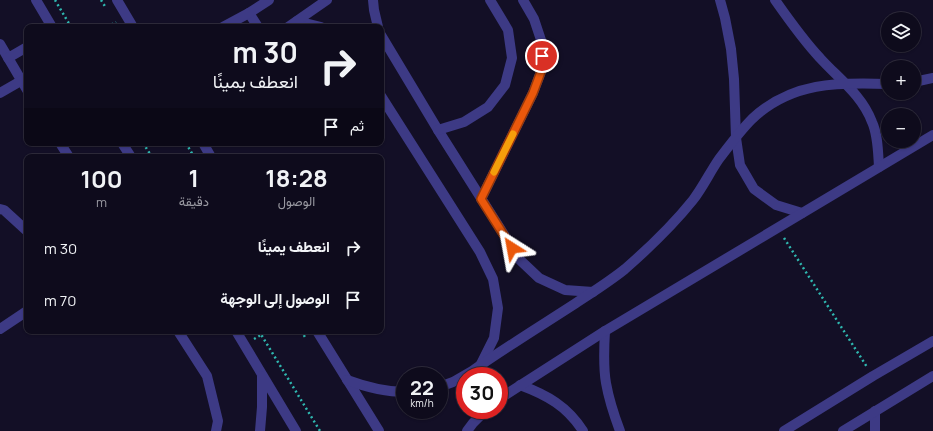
<!DOCTYPE html>
<html lang="ar">
<head>
<meta charset="utf-8">
<style>
  :root { --surface:#0e0b1c; --page:#1c1929; --text:#f1f3f6; --muted:#9b9ba3; --line:#2e2b3b }
  body { margin:0; font-family:Manrope,Vazirmatn,sans-serif; background:var(--page); color:var(--text); direction:rtl; height:100vh; display:flex; flex-direction:column; font-size:15px; white-space:nowrap }
  * { box-sizing:border-box; margin:0 }
  p { font-size:13px; color:var(--muted) }
  .icon { flex:none; width:22px; height:22px; fill:none; stroke:currentColor; stroke-width:2; stroke-linecap:round; stroke-linejoin:round }
  .map { position:relative; flex:1; overflow:hidden; direction:ltr }
  .side { position:absolute; left:24px; top:154px; width:360px; height:180px; display:flex; flex-direction:column; background:var(--surface); border-radius:8px; box-shadow:0 1px 3px #0004,0 0 0 1px var(--line); direction:rtl }
  .side>* { flex:none }
  .top-card { position:absolute; left:24px; top:24px; width:360px; height:122px; border-radius:8px; box-shadow:0 1px 3px #0004,0 0 0 1px var(--line); direction:rtl; background:#0e0b1c; color:var(--text); overflow:hidden }
  .buttons { position:absolute; left:881px; top:12px; display:grid; gap:8px }
  .buttons a { display:grid; place-items:center; width:40px; height:40px; border-radius:50%; background:var(--surface); box-shadow:0 1px 3px #0004,0 0 0 1px var(--line); font-size:20px }
  .speed { position:absolute; left:396px; top:367px; display:flex; gap:8px; font-size:20px; font-weight:700; text-align:center }
  .speed>* { display:grid; place-content:center; width:52px; height:52px; border-radius:50%; background:var(--surface); box-shadow:0 1px 3px #0004,0 0 0 1px var(--line); line-height:1 }
  .speed small { font-size:10px; font-weight:400 }
  .speed .limit { border:6px solid #d22; background:#fff; color:#111 }
  .pin { position:absolute; display:grid; place-items:center; width:34px; height:34px; color:#fff; margin:-17px; border:2px solid #fff; border-radius:50%; box-shadow:0 1px 4px #0007 }
  .me { position:absolute; width:44px; margin:-22px; rotate:326deg; stroke-linejoin:round; filter:drop-shadow(0 0 3px #0008) }
  .turn { display:flex; align-items:center; gap:14px; height:84px; padding:0 20px; font-size:18px }
  .turn .icon { width:52px; height:52px; stroke-width:2.5 }
  .turn b { display:block; font-size:28px; line-height:34px }
  .then { display:flex; align-items:center; height:38px; padding:0 20px; background:#0003; gap:8px; font-size:15px }
  .eta { display:flex; justify-content:space-evenly; align-items:center; height:68px; text-align:center }
  .eta b { font-size:24px; font-weight:700; line-height:28px }
  ul { padding:0; list-style:none }
  li { display:flex; align-items:center; gap:12px; height:52px; padding:0 20px }
  li div { flex:1 }
  li b { display:block; font-size:15px }
  li em { font-style:normal }
  .map>svg:first-child { display:block }
  .lines { fill:none; stroke-linecap:round; stroke-linejoin:round }
  .path { stroke:#2fb8b0; stroke-width:2.5; stroke-dasharray:2 3; stroke-linecap:butt }
  .minor { stroke:#3d3a85; stroke-width:10 }
  .route-casing { stroke:#983908; stroke-width:10 }
  .route { stroke:#ea580c; stroke-width:7 }
  .slow { stroke:#f59e0b; stroke-width:7 }
</style>
</head>
<body>
<div class="map">
<svg width="933" height="431" viewBox="0 0 933 431">
  <rect width="100%" height="100%" fill="#130f26"/>
  <g class="lines">
    <g class="path">
      <polyline points="55,0 71,27"/>
      <polyline points="101,0 106,8"/>
      <polyline points="107,27 116,22"/>
      <polyline points="143,143 152,157"/>
      <polyline points="186,143 194,157"/>
      <polyline points="784,238 867,367"/>
      <polyline points="259,331 320,431"/>
      <polyline points="301,331 305,337"/>
      <polyline points="254,339 268,331"/>
    </g>
    <g class="minor">
      <polyline points="36,0 52,27"/>
      <polyline points="117,0 133,27"/>
      <polyline points="373,0 374,10 378,27"/>
      <polyline points="720,0 725,18 731,49 734,79 736,138 740,165 754,189 776,205 802,213"/>
      <path d="M775 0C789 20 803 40 820 58 838 78 862 95 872 122 878 135 878 152 879 167"/>
      <polyline points="249,13 258,27"/>
      <polyline points="297,21 321,27"/>
      <polyline points="223,27 249,13 269,0"/>
      <polyline points="288,27 327,0"/>
      <polyline points="381,35 438,130 520,260 539,278 565,290 593,292"/>
      <polyline points="0,44 27,90"/>
      <polyline points="8,58 27,47"/>
      <polyline points="914,82 933,78"/>
      <polyline points="0,93 26,78"/>
      <polyline points="381,96 480,252 493,279 498,308 494,338 481,364"/>
      <polyline points="438,130 464,122 488,107 505,85 512,58 508,30 490,0"/>
      <polyline points="60,143 69,157"/>
      <polyline points="122,143 131,157"/>
      <polyline points="203,143 211,157"/>
      <polyline points="481,199 533,93 542,69 542,43 534,19 523,0"/>
      <polyline points="0,209 4,210 27,231"/>
      <polyline points="0,329 27,311"/>
      <polyline points="178,331 207,376 218,421 216,431"/>
      <polyline points="236,331 296,431"/>
      <polyline points="317,331 379,431"/>
      <path d="M605 331C604 348 603 366 606 383 609 400 614 415 620 431"/>
      <path d="M347 380C366 387 384 392 405 392"/>
      <path d="M520 385C547 395 567 406 583 431"/>
      <path d="M439 387 453 382 472 371C505 348 539 327 573 305 591 293 609 282 625 269 649 248 673 225 693 200 703 187 710 172 719 159 729 146 740 131 752 119 791 82 838 82 888 84"/>
      <polyline points="499,399 605,331 933,135"/>
      <polyline points="875,411 875,431"/>
      <polyline points="260,431 262,407 262,376"/>
      <polyline points="467,431 473,423 486,410"/>
      <polyline points="784,431 873,376 933,341"/>
      <polyline points="843,431 933,376"/>
    </g>
  </g>
  <g class="lines">
    <g class="route-casing">
      <polyline id="route" points="512,248 481,199 533,93 542,69 542,56"/>
    </g>
    <use href="#route" class="route"/>
    <polyline class="slow" points="494,172 513,134"/>
  </g>
</svg>
<div class="buttons">
<a><svg class="icon" aria-label="layers" viewBox="0 0 24 24"><path d="M12 4l9 5-9 5-9-5zM3 14l9 5 9-5"/></svg></a>
<a>+</a>
<a>−</a>
</div>
<div class="speed"><div>22<small>km/h</small></div><div class="limit">30</div></div>
<div class="pin" style="left:542px;top:56px;background:#d93025"><svg class="icon" aria-label="arrive" viewBox="0 0 24 24"><path d="M6 21V4h12l-3 4 3 4H6"/></svg></div>
<svg class="me" style="left:512px;top:248px" viewBox="-20 -20 40 40"><path d="M0-17L14 15 0 8-14 15z" fill="#ea580c" stroke="#fff" stroke-width="4"/></svg>
<div class="top-card">
<div class="turn"><svg class="icon" aria-label="right" viewBox="0 0 24 24"><path d="M7 20v-9h11M14 6l5 5-5 5"/></svg><div><b>30 m</b>انعطف يمينًا</div></div>
<div class="then">ثم<svg class="icon" aria-label="arrive" viewBox="0 0 24 24"><path d="M6 21V4h12l-3 4 3 4H6"/></svg></div>
</div>
<section class="side">
<div class="eta">
<div><b>18:28</b><p>الوصول</p></div>
<div><b>1</b><p>دقيقة</p></div>
<div><b>100</b><p>m</p></div>
</div>
<ul>
<li><svg class="icon" aria-label="right" viewBox="0 0 24 24"><path d="M7 20v-9h11M14 6l5 5-5 5"/></svg><div><b>انعطف يمينًا</b></div><em>30 m</em></li>
<li><svg class="icon" aria-label="arrive" viewBox="0 0 24 24"><path d="M6 21V4h12l-3 4 3 4H6"/></svg><div><b>الوصول إلى الوجهة</b></div><em>70 m</em></li>
</ul>
</section>
</div>
</body>
</html>
